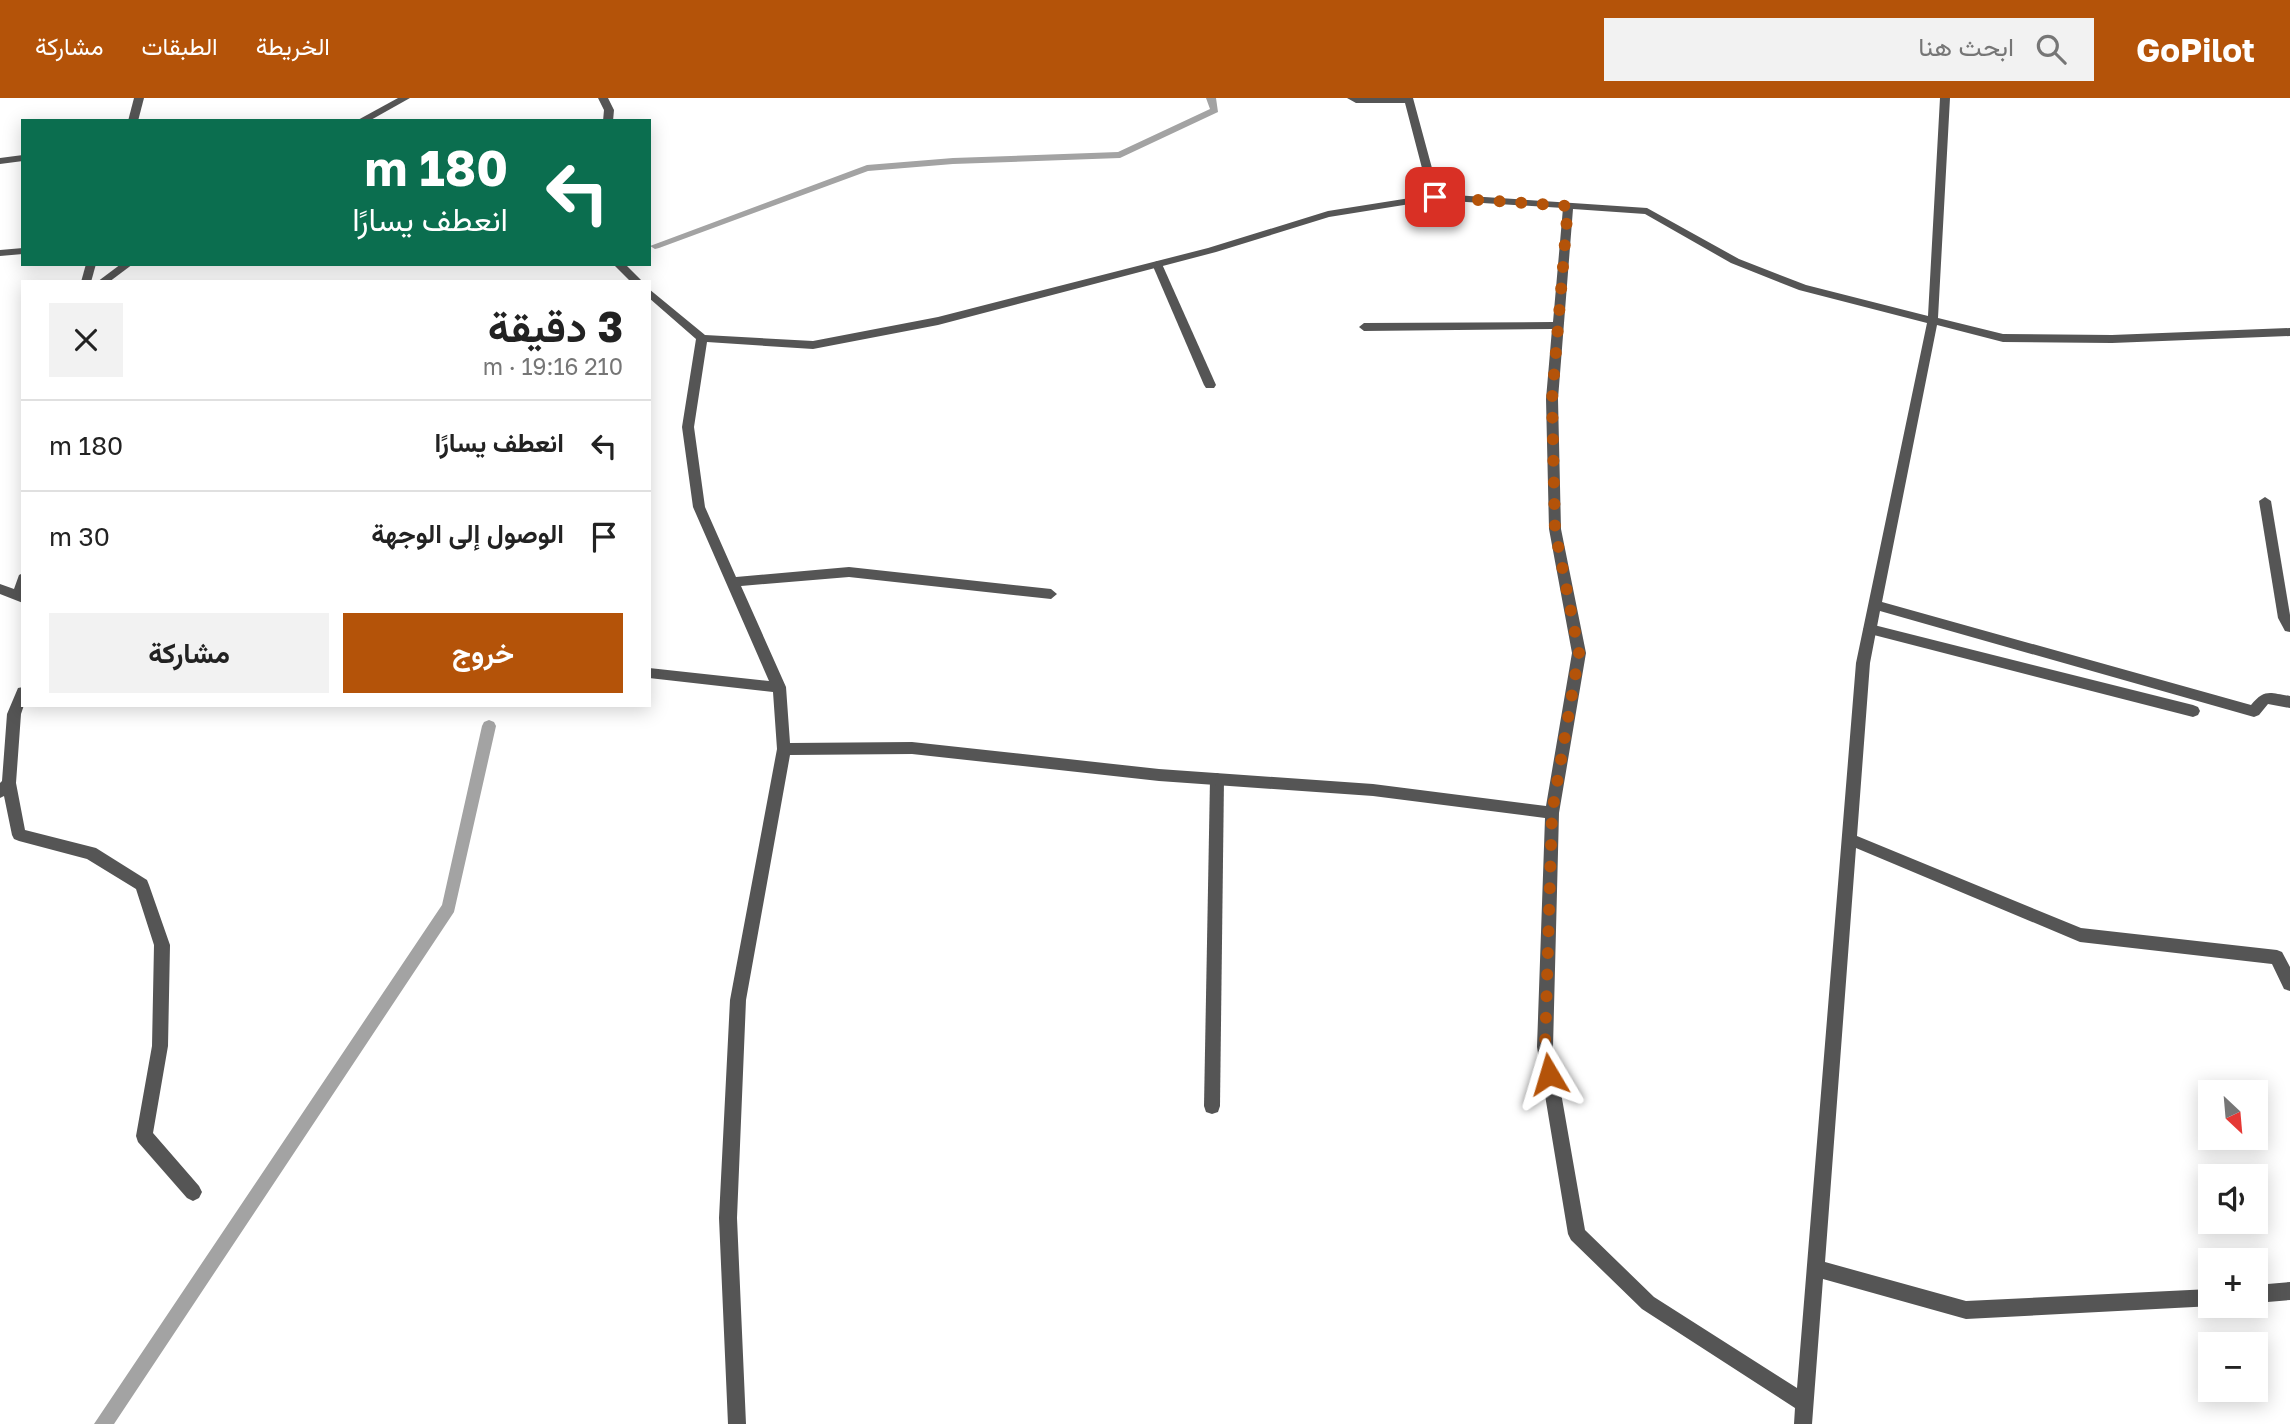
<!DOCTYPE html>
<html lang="ar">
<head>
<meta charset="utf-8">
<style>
  :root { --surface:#fff; --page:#f2f2f2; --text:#222; --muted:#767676; --line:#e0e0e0; --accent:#b45309 }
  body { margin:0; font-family:"Golos Text",Vazirmatn,sans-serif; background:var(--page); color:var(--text); direction:rtl; height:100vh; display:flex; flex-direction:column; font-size:26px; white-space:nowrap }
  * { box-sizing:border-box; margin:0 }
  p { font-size:23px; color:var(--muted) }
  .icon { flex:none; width:38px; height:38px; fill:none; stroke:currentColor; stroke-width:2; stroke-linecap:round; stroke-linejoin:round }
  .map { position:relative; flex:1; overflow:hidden; direction:ltr }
  .side { position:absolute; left:21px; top:182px; width:630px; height:427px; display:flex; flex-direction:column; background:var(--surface); border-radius:0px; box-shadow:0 4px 18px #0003; direction:rtl }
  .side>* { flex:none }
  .hud { position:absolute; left:21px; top:21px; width:630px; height:147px; border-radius:0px; box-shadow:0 4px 18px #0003; direction:rtl; background:#0b6e4f; color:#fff; overflow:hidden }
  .needle { width:46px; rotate:154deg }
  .controls { position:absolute; left:2198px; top:982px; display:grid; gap:14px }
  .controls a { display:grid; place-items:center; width:70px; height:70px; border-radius:0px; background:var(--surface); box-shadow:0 4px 18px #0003; font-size:35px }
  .pin { position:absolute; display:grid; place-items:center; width:60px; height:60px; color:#fff; margin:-30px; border-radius:14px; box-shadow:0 4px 10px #0006 }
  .me { position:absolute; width:77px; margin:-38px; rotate:353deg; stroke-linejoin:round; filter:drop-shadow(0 0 5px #0008) }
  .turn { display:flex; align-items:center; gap:24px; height:147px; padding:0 28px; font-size:32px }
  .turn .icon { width:91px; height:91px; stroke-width:2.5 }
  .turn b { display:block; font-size:49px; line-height:60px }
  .round { display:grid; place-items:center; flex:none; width:74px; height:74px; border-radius:0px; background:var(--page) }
  .head { display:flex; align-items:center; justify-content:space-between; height:119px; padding:0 28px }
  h1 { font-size:42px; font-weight:700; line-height:52px }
  .button { display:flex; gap:14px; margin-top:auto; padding:14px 28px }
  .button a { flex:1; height:80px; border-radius:0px; background:var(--accent); color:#fff; font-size:28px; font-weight:700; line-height:80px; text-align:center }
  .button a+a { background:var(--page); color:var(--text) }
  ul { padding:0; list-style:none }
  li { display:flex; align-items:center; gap:21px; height:91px; padding:0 28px; border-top:2px solid var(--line) }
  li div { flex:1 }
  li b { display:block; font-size:26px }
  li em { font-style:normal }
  header { display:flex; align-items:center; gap:42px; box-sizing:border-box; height:98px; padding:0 35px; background:var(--accent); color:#fff }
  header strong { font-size:33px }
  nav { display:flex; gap:38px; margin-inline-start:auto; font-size:24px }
  .search { width:490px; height:63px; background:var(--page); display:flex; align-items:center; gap:18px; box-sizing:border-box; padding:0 24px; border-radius:0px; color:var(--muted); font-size:26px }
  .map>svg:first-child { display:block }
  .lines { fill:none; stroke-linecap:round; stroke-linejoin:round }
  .stream { fill:#a3a3a3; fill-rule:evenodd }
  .lane { fill:#555; fill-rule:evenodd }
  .street { fill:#555; fill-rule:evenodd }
  .route { stroke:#b45309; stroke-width:12; stroke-dasharray:0 21.6 }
</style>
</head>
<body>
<header>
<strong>GoPilot</strong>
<div class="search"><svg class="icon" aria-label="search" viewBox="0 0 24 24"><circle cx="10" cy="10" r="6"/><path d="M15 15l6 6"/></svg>ابحث هنا</div>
<nav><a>الخريطة</a><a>الطبقات</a><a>مشاركة</a></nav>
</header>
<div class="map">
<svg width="2290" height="1326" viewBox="0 0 2290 1326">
  <rect width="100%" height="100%" fill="#fff"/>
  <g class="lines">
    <g class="stream">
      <polygon points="1206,0 1216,0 1218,14 1120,60 953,66 868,73 659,150 655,151 650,148 867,67 953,60 1118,54 1210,11"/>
      <polygon points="489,622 494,624 496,628 454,814 114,1326 94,1326 442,807 482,628 484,624"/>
    </g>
    <g class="lane">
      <polygon points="1157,163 1162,166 1216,287 1214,290 1206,290 1204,287 1152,166"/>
      <polygon points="1870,526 2193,607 2198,609 2200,613 2198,617 2193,619 1870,536 1863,531"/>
      <polygon points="1217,675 1222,677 1224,681 1220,1008 1218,1014 1212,1016 1206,1014 1204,1008 1210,681 1212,677"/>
    </g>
    <g class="street">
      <polygon points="134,0 144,0 138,23 128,23"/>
      <polygon points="398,0 410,0 369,23 356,23"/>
      <polygon points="598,0 608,0 614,12 613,23 603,23 604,12"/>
      <path d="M1347 0H1413L1439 96 1647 110 1739 161 1806 187 1928 218 1940 0H1950L1938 220 2003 236 2112 237 2290 230V238L2112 245 2003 244 1937 227 1882 504 2251 607C2265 590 2270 595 2290 598V610L2268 606 2259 617 2254 619 1880 513 1870 565 1857 738 2081 830 2277 852 2282 854 2290 869V893L2284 891 2272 866 2080 844 1856 750 1825 1164 1966 1203 2210 1191V1208H2213L1966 1221 1823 1181 1812 1326H1794L1795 1310 1642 1211 1571 1142 1568 1136 1537 949 1545 720 1373 698 1159 683 912 656 790 657 746 902 737 1120 746 1326H728L719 1120 730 902 777 651 773 594 649 580V570L769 583 693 409 682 329 696 241 649 200V191L705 237 813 243 938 219 1208 150 1328 113 1429 97 1405 5H1356ZM1435 102 1563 110 1553 224 1364 225 1359 229 1364 233 1552 231 1546 301 1549 431 1572 555 1546 708 1373 686 1159 671 912 644 790 645 786 589 741 488 849 479 1051 501 1057 496 1051 491 849 469 736 479 705 409 694 329 707 244 813 251 938 227 1216 154 1329 119ZM1573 111 1645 116 1731 165 1799 192 1927 225 1856 565 1797 1290 1654 1199 1585 1132 1553 949 1559 715 1586 555 1561 431 1558 301Z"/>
      <polygon points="23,57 23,63 0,66 0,60"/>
      <polygon points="23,150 23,156 0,158 0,152"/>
      <polygon points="86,166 96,166 91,184 81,184"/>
      <polygon points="121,166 133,166 109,184 97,184"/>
      <polygon points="613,166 625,166 643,184 631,184"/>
      <polygon points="2265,399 2271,403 2290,517 2290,534 2285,533 2278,520 2259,403"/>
      <polygon points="23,475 23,505 0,496 0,486 14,491 19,477"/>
      <polygon points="23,589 24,607 21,616 16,685 25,732 96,750 147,782 149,787 170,847 168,948 153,1035 199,1088 202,1094 199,1100 193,1103 187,1100 138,1044 136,1038 152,948 154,847 136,791 87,761 19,743 14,741 12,737 4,698 0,700 0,685 2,683 7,616 18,590"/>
      <polygon points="2290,1184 2290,1202 2256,1205 2256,1187"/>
    </g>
  </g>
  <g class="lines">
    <polyline class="route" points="1435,99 1568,108 1552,301 1555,432 1579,555 1552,715 1545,949 1549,976"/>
  </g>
</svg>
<div class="controls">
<a><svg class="needle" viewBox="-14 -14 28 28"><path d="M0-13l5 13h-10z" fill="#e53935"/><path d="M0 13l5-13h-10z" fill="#767676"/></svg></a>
<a><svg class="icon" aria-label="sound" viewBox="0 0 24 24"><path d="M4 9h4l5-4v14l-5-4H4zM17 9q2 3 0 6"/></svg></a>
<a>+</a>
<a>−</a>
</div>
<div class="pin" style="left:1435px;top:99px;background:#d93025"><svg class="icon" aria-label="arrive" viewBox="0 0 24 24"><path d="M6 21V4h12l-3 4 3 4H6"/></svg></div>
<svg class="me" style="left:1549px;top:976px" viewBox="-20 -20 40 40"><path d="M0-17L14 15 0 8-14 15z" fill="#b45309" stroke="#fff" stroke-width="4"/></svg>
<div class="hud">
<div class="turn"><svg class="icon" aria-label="left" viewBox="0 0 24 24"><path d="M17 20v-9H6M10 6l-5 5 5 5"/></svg><div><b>180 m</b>انعطف يسارًا</div></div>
</div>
<section class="side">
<div class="head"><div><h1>3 دقيقة</h1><p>210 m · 19:16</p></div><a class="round"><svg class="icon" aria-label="close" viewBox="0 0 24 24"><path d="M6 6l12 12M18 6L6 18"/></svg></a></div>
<ul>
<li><svg class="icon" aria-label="left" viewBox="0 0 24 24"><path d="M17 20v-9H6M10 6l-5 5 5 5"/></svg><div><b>انعطف يسارًا</b></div><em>180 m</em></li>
<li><svg class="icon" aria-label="arrive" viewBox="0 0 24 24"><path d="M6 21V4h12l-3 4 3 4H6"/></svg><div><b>الوصول إلى الوجهة</b></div><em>30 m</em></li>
</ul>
<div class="button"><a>خروج</a><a>مشاركة</a></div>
</section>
</div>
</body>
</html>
